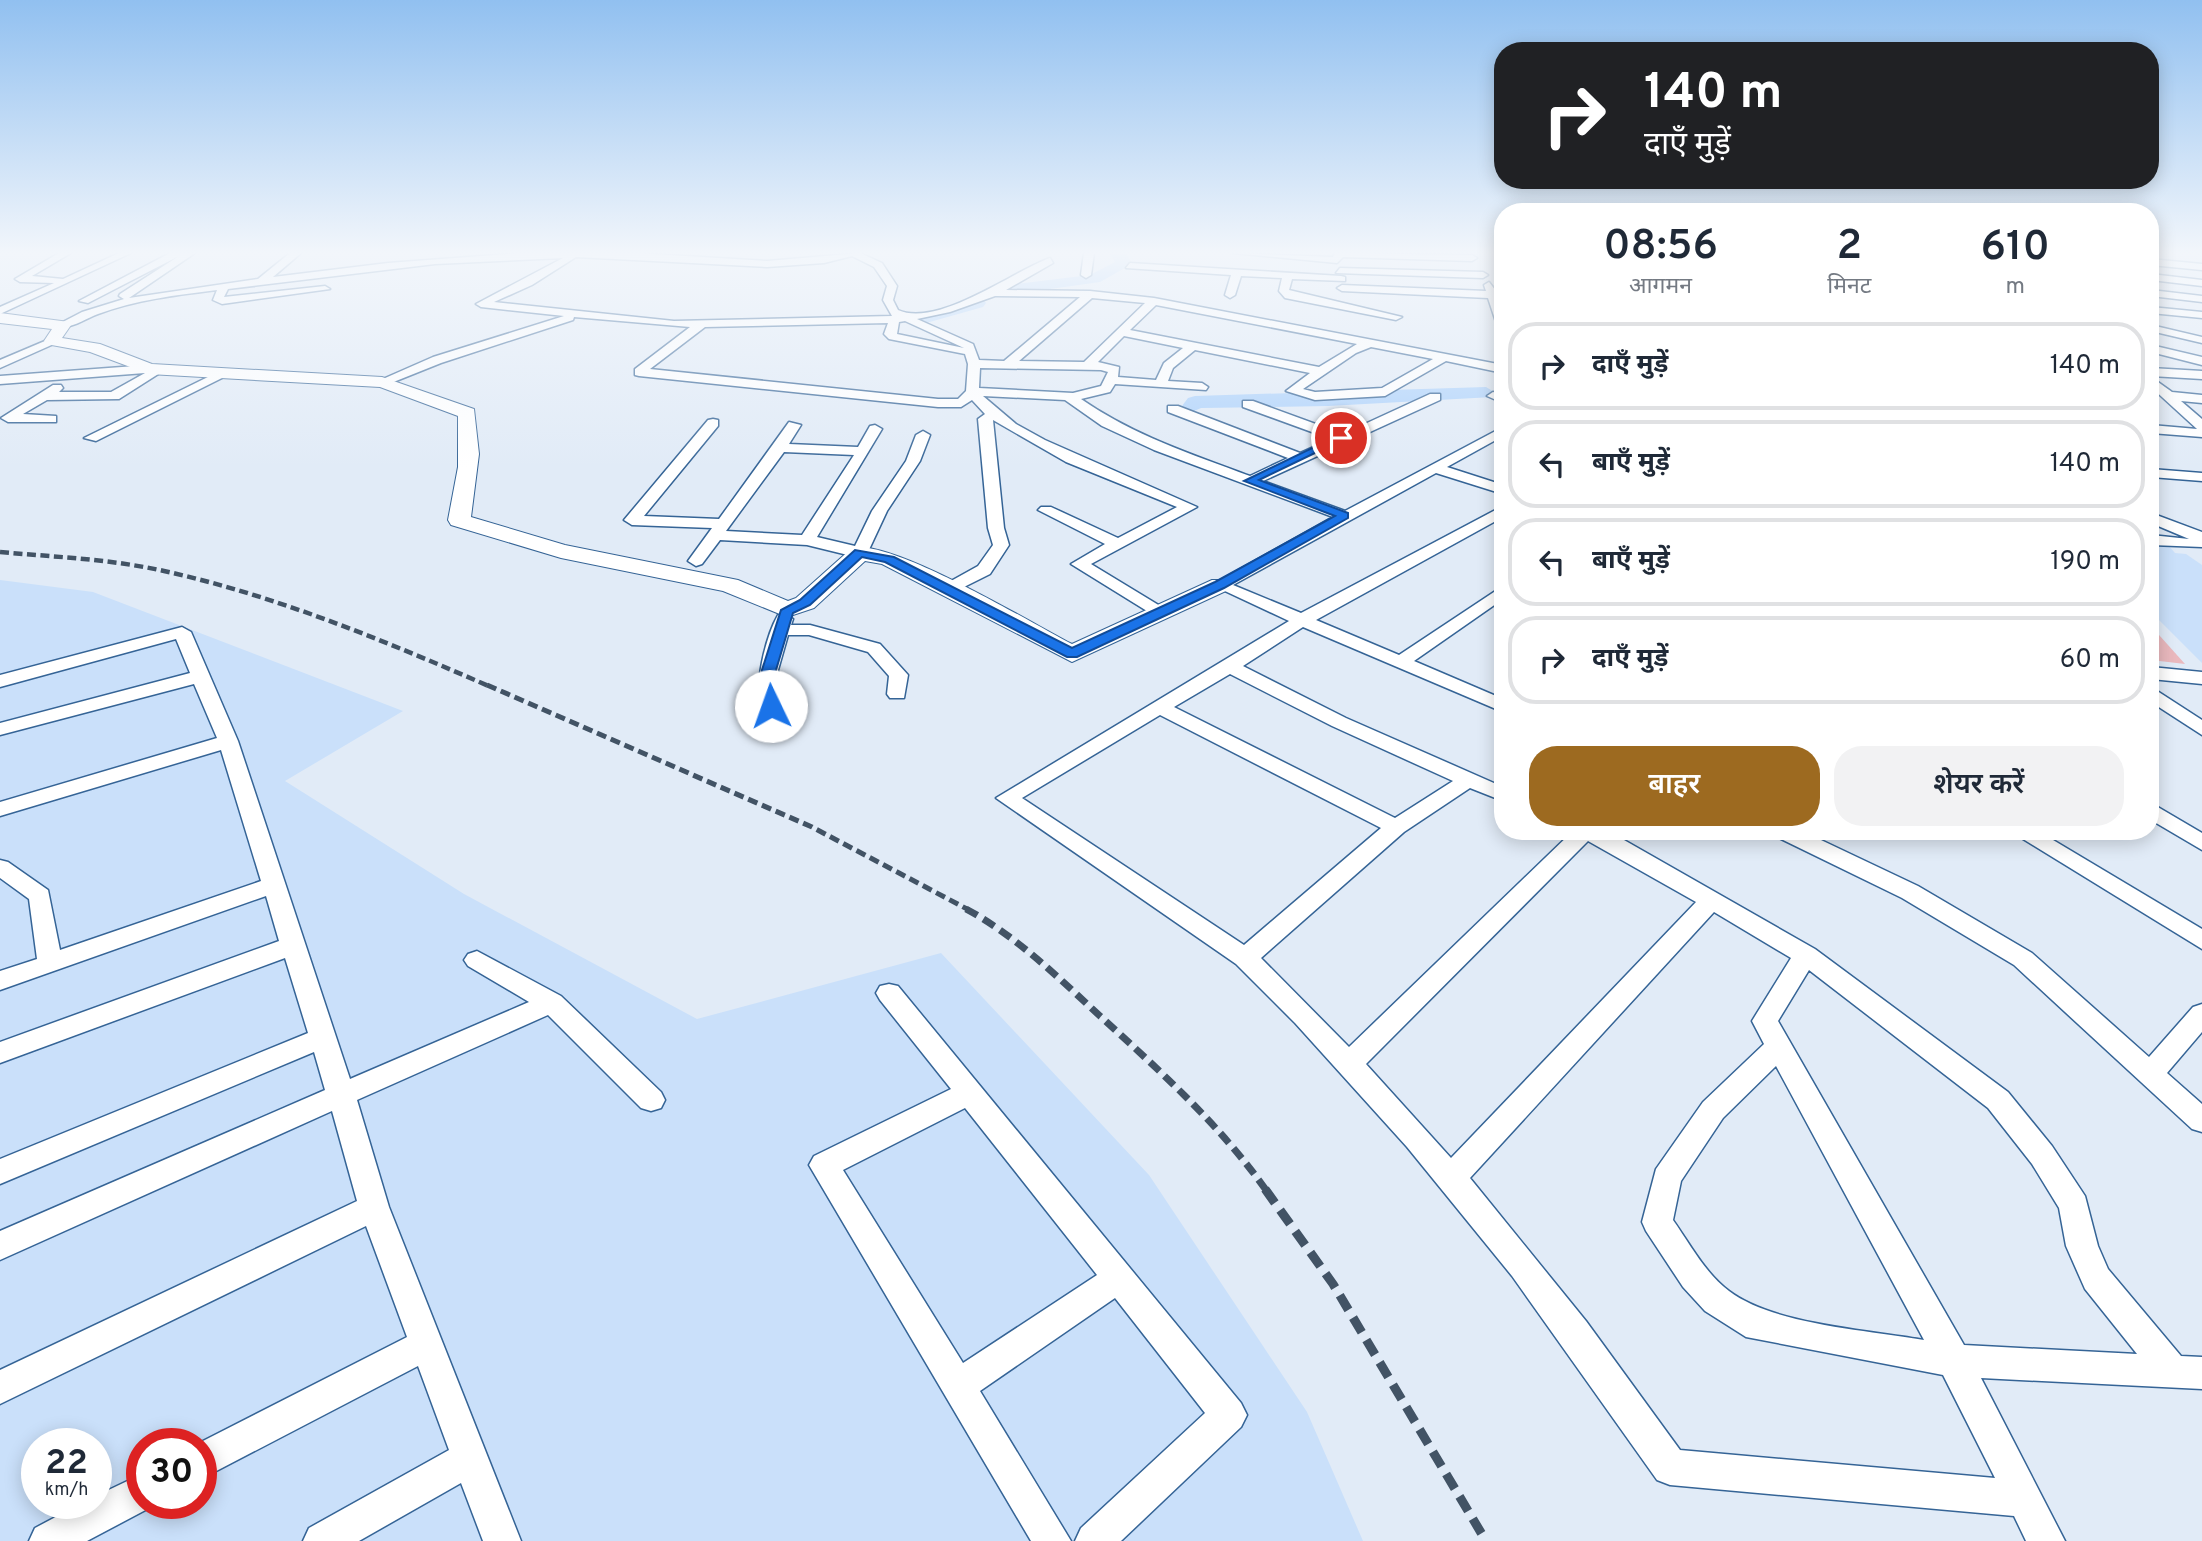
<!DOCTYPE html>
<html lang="hi">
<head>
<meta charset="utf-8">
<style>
  :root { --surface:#fff; --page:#f2f2f3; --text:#1f2937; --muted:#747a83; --line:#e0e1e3; --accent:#9d6a20 }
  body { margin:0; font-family:Overpass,"Noto Sans Devanagari",sans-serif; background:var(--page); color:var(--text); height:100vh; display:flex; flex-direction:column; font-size:26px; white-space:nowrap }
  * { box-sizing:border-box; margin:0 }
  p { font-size:23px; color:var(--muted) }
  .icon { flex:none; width:38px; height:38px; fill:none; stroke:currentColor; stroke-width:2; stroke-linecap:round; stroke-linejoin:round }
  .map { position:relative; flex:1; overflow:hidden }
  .drawer { position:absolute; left:1494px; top:203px; width:665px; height:637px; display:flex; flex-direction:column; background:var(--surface); border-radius:28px; box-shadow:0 4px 18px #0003 }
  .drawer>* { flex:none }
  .hud { position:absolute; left:1494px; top:42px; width:665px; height:147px; border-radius:28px; box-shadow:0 4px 18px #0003; background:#202124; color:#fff; overflow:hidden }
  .speed { position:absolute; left:21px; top:1428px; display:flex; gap:14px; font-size:35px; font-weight:700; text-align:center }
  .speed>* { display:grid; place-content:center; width:91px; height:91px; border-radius:50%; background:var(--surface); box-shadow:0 4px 18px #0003; line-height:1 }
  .speed small { font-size:18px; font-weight:400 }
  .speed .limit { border:10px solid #d22; background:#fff; color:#111 }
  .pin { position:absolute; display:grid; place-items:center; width:60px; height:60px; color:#fff; margin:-30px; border:4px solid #fff; border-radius:50%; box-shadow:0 2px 7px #0007 }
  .me { position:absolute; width:77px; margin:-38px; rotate:357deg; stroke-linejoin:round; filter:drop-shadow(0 0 5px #0008) }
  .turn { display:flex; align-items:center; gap:24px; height:147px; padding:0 35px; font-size:32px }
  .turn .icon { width:91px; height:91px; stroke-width:2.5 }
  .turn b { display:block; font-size:49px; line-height:60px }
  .eta { display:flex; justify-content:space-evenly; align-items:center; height:119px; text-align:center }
  .eta b { font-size:42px; font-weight:600; line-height:49px }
  .action { display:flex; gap:14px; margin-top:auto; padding:14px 35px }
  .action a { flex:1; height:80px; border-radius:28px; background:var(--accent); color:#fff; font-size:28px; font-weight:600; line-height:80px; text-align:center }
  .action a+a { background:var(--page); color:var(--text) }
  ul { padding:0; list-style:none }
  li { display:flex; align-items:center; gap:21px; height:88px; margin:0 14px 10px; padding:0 21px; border:4px solid var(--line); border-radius:28px }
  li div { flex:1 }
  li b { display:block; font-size:26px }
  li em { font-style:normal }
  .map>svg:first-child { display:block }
  .built { fill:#cae0fa; fill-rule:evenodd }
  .green { fill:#eab9be }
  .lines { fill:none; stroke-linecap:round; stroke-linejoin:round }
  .river { fill:#aed2fb; fill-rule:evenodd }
  .street-casing { stroke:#356496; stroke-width:3 }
  .secondary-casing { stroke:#356496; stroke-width:2 }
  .street { fill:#fff; fill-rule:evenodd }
  .secondary { fill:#fff; fill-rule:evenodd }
  .rail-far3 { stroke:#425365; stroke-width:4.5; stroke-dasharray:9 4.5; stroke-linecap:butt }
  .rail-far2 { stroke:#425365; stroke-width:5; stroke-dasharray:10 5; stroke-linecap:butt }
  .rail-far1 { stroke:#425365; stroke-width:7; stroke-dasharray:13 7; stroke-linecap:butt }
  .rail { stroke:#425365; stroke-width:9; stroke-dasharray:17 9; stroke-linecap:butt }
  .route { fill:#1a73e8; stroke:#114b97; stroke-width:2 }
</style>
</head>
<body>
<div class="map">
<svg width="2202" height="1541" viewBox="0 0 2202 1541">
  <rect width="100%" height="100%" fill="#e1ebf7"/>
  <g class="built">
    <polygon points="2151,543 2168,545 2175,553 2186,554 2202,565 2202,663 2151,612"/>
    <path d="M0 580 93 592 403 711 285 781 464 894 697 1019 941 953 1149 1175 1307 1412 1363 1541H0ZM37 1444H96V1503H37ZM142 1444H201V1503H142Z"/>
  </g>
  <polygon class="green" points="2151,626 2185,664 2151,660"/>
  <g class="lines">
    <g class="river">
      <polygon points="1110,253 1126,253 1132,264 1100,282 1015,294 1007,289 1015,284 1090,275 1115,262"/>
      <polygon points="977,298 983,299 986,303 983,307 919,325 910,320 913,316"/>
      <polygon points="1486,387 1496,393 1493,397 1328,406 1201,408 1192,412 1182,406 1188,398 1195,396"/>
    </g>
    <g class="street-casing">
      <g id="street">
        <polygon points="59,253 71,253 32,276 63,279 119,253 131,253 0,314 0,307 54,283 20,282 15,279"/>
        <path d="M170 253H195L129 298 258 279 290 253H301L273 277 388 263 521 253H636L767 261 860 253 882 263 897 286 893 300 898 310C938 328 1013 271 1050 258L1053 263 1006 290 1090 291 1154 298 1503 365V373L1446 361 1385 396 1315 400 1286 391 1310 373 1195 350 1173 368 1168 381 1202 383 1208 387 1206 390 1115 384 1110 392 1081 399C1133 435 1191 454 1250 476L1288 458 1168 412V406H1178L1300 453 1331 439 1243 407V401H1253L1343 434 1430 394H1440V400L1263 481 1345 511 1503 427V436L1447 467 1503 485V494L1436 473 1233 585 1301 613 1503 506V517L1316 620 1399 655 1503 586V599L1414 661 1503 699V712L1303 627 1243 666 1346 718 1503 787V801L1470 788 1404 832 1261 958 1349 1047 1573 831H1604L1624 840 1815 949 2008 1092 2052 1146 2085 1196 2098 1246 2108 1269 2181 1356 2202 1357V1389L1981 1378 2065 1541H2026L2014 1516 1670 1485 1657 1480 1512 1276 1407 1147 1295 1023 1236 964 996 798 1289 621 1212 585 1333 517 1154 450 1102 426 1065 400 983 396 1016 424 1045 440 1197 507 1091 564 1170 612 1167 616H1155L1071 564 1105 544 1038 510 1041 507H1051L1118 538 1177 507 1066 462 993 420 1004 528 1009 545 990 574 948 595 939 590 942 586 978 566 993 545 988 528 978 419 985 414 972 400 961 407H938L639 376 635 375V369L690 327 574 317 573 320 441 363 386 385 376 382 433 357 564 316 481 307 476 304 563 258 435 264 228 289 224 297 325 286 330 289 222 304 213 300 217 290C176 295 136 300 98 314 86 318 67 332 57 325L82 312 124 299 119 296 120 294 179 256 88 303 79 301ZM852 256 874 267 887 286 883 300 892 316 674 321 494 302 532 285 576 257 767 267 824 263ZM995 296H996L1080 297 1004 361 979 360 973 344 917 319 950 312ZM1092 298 1145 303 1084 362 1019 361ZM1156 305 1357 344 1319 367 1130 330ZM905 321 964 348 897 334 899 322ZM888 323 884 334 889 339 965 354 968 364 966 391 958 399H938L650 369 705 327ZM1124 336 1183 348 1164 363 1156 380 1118 377 1119 367 1098 362ZM1371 347 1433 359 1382 388 1315 392 1303 389 1356 353ZM980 368 1101 370 1108 372 1101 386 1073 393 979 388ZM1230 674 1332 726 1453 781 1395 818 1174 707ZM1160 715 1381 828 1244 945 1022 798ZM1588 841 1696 902 1451 1158 1366 1064ZM1714 912 1791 958 1752 1021 1764 1044 1703 1102 1656 1169 1642 1222 1646 1231 1683 1287 1705 1311 1746 1337 1943 1375 1995 1478 1680 1450 1586 1321 1470 1178ZM1809 970 1988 1108 2032 1164 2059 1208 2066 1246 2085 1289 2137 1354 1964 1345 1778 1021ZM1776 1066 1924 1340C1868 1330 1774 1325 1729 1291 1705 1273 1690 1244 1673 1220L1681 1181 1723 1118Z"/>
        <polygon points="1084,253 1094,253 1091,275 1086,278 1081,275"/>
        <polygon points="1233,253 1333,257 1335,253 1472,255 1477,258 1472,261 1343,257 1337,263"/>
        <polygon points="2151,259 2202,264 2202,270 2151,265"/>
        <polygon points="1130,263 1341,276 1345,277 1345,281 1292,279 1289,290 1402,317 1396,320 1285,298 1279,291 1282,278 1241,276 1235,295 1230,298 1225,295 1231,275 1126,268"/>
        <polygon points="1340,268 1483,272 1488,275 1483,278 1336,273"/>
        <polygon points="2151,274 2202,280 2202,286 2151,280"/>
        <polygon points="1489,282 1499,295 1503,328 1497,325 1488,298 1342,291 1337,288 1342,285 1486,291 1484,285"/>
        <polygon points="2151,290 2202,296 2202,302 2151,296"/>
        <polygon points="2151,307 2202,312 2202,318 2151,313"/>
        <polygon points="2151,325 2202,337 2202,343 2151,331"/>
        <polygon points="52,338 58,341 56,343 0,368 0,360"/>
        <polygon points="2151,345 2202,357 2202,365 2151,352"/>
        <polygon points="149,365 163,371 119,399 47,400 23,414 56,416 56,422 8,422 1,418 53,385 61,385 63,388 59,392 111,392 145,373 0,384 0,376"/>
        <polygon points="2151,368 2202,371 2202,379 2151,376"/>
        <polygon points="216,373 226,376 96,441 84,438"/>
        <polygon points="2151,377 2172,392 2202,395 2202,403 2181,401 2202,419 2202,437 2151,433 2151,425 2197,429 2151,387"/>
        <polygon points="1493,392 1503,395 1503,403 1487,396"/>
        <path d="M713 419 718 420V426L644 516 719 519 789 422 801 425 789 444 858 447 870 426 875 425 882 429 817 537 855 546 872 511 906 461 916 435 923 431 930 435 920 461 887 511 866 556 860 558 807 545 720 540 702 564 696 566 688 561 712 528 632 525 624 520 708 420ZM784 452 854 455 802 535 726 531Z"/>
        <polygon points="2151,469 2202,473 2202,481 2151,477"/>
        <polygon points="2151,513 2202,532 2202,547 2151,545 2151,535 2189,539 2151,523"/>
        <path d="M784 614 793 619 791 625H810L880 644 908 675 904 698H890L887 694 889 676 868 652 809 635H788L778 670 781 706 778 710H764C751 690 767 634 778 615Z"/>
        <polygon points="182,627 191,632 238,741 350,1079 529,1002 468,966 464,960 468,954 477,951 561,996 661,1092 665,1100 661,1108 651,1111 641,1108 548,1015 357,1100 389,1207 521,1541 483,1541 461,1483 359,1541 303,1541 309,1528 449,1450 418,1366 201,1479 201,1444 197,1444 407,1337 366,1226 0,1404 0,1370 357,1201 332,1111 0,1260 0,1231 325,1090 314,1052 0,1184 0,1159 308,1033 285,958 0,1063 0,1042 279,941 266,896 0,990 0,971 37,959 29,899 0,878 0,860 8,862 48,890 60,950 261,881 221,750 0,816 0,802 217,738 194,684 0,735 0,723 190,673 176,639 0,687 0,675"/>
        <polygon points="2151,667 2202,672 2202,684 2151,679"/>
        <polygon points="2151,687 2202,720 2202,735 2151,702"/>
        <polygon points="2151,803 2202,833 2202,850 2151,820"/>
        <polygon points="1772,831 1802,831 1918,886 2032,953 2149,1057 2193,1007 2202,1004 2202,1032 2167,1073 2202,1104 2202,1132 2192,1129 2014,965 1902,898 1775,836"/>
        <polygon points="2010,831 2038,831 2202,929 2202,949"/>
        <path d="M889 984 898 986 1241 1403 1247 1415 1241 1427 1121 1541H1075L1081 1528 1205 1413 1115 1298 980 1391 1071 1541H1031L809 1165 814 1156 951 1089 880 1000 876 993 880 986ZM965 1108 1097 1275 963 1363 843 1170Z"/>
        <polygon points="142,1474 142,1503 155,1505 87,1541 29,1541 35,1528 82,1503 96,1503 96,1496"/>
      </g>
    </g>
    <g class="secondary-casing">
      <path id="secondary" d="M0 313 69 322 71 325 62 338 100 344 152 364 382 377 474 409 479 454 471 517 565 545 738 580 788 601 796 598 852 548C891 538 1031 623 1072 644L1212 580H1228L1232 585 1228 590 1072 662 882 564 865 561 814 608 787 617 723 591 561 558 451 525 448 520 458 467V416L380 387 149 374 90 352 46 344 44 341 52 329 0 323Z"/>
    </g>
    <use href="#street" class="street"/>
    <use href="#secondary" class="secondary"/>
    <path class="rail-far3" d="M0 552C55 557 110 559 164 571 277 596 385 641 491 687"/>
    <polyline class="rail-far2" points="487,685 812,827 969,910"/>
    <path class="rail-far1" d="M966 909C1015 935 1059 978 1100 1016 1159 1070 1220 1125 1266 1190"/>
    <polyline class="rail" points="1265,1189 1333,1284 1486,1541"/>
  </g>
  <linearGradient id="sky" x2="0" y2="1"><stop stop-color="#91c0f0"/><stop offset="0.54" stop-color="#f2f6fb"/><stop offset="1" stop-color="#f2f6fb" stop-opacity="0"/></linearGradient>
  <rect width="2202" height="468" fill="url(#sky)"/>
  <polygon class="route" points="1337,436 1346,438 1259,480 1348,513 1348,518 1224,588 1077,657 1067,657 885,562 862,557 810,605 793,613 776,670 779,706 771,710 764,706 762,670 781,610 800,600 855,550 894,557 1072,648 1215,582 1335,516 1244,481"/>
</svg>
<div class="speed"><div>22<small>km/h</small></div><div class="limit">30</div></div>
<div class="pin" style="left:1341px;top:438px;background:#d93025"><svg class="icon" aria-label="arrive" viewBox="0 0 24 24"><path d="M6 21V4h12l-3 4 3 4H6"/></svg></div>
<svg class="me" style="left:771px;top:706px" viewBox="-20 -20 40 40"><circle r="19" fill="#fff"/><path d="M0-13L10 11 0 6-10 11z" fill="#1a73e8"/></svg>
<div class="hud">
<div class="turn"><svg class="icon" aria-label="right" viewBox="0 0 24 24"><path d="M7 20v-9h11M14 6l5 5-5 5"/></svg><div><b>140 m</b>दाएँ मुड़ें</div></div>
</div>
<section class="drawer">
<div class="eta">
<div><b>08:56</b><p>आगमन</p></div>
<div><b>2</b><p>मिनट</p></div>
<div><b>610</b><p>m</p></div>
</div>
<ul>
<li><svg class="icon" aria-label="right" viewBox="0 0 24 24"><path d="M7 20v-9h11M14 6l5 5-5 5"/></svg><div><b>दाएँ मुड़ें</b></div><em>140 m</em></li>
<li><svg class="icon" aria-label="left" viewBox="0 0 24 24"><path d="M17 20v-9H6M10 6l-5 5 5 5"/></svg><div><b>बाएँ मुड़ें</b></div><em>140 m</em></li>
<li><svg class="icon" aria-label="left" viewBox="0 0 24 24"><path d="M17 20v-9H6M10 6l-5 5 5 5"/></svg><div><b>बाएँ मुड़ें</b></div><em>190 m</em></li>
<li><svg class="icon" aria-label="right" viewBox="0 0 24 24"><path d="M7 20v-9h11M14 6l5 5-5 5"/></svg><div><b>दाएँ मुड़ें</b></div><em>60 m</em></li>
</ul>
<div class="action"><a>बाहर</a><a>शेयर करें</a></div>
</section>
</div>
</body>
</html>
